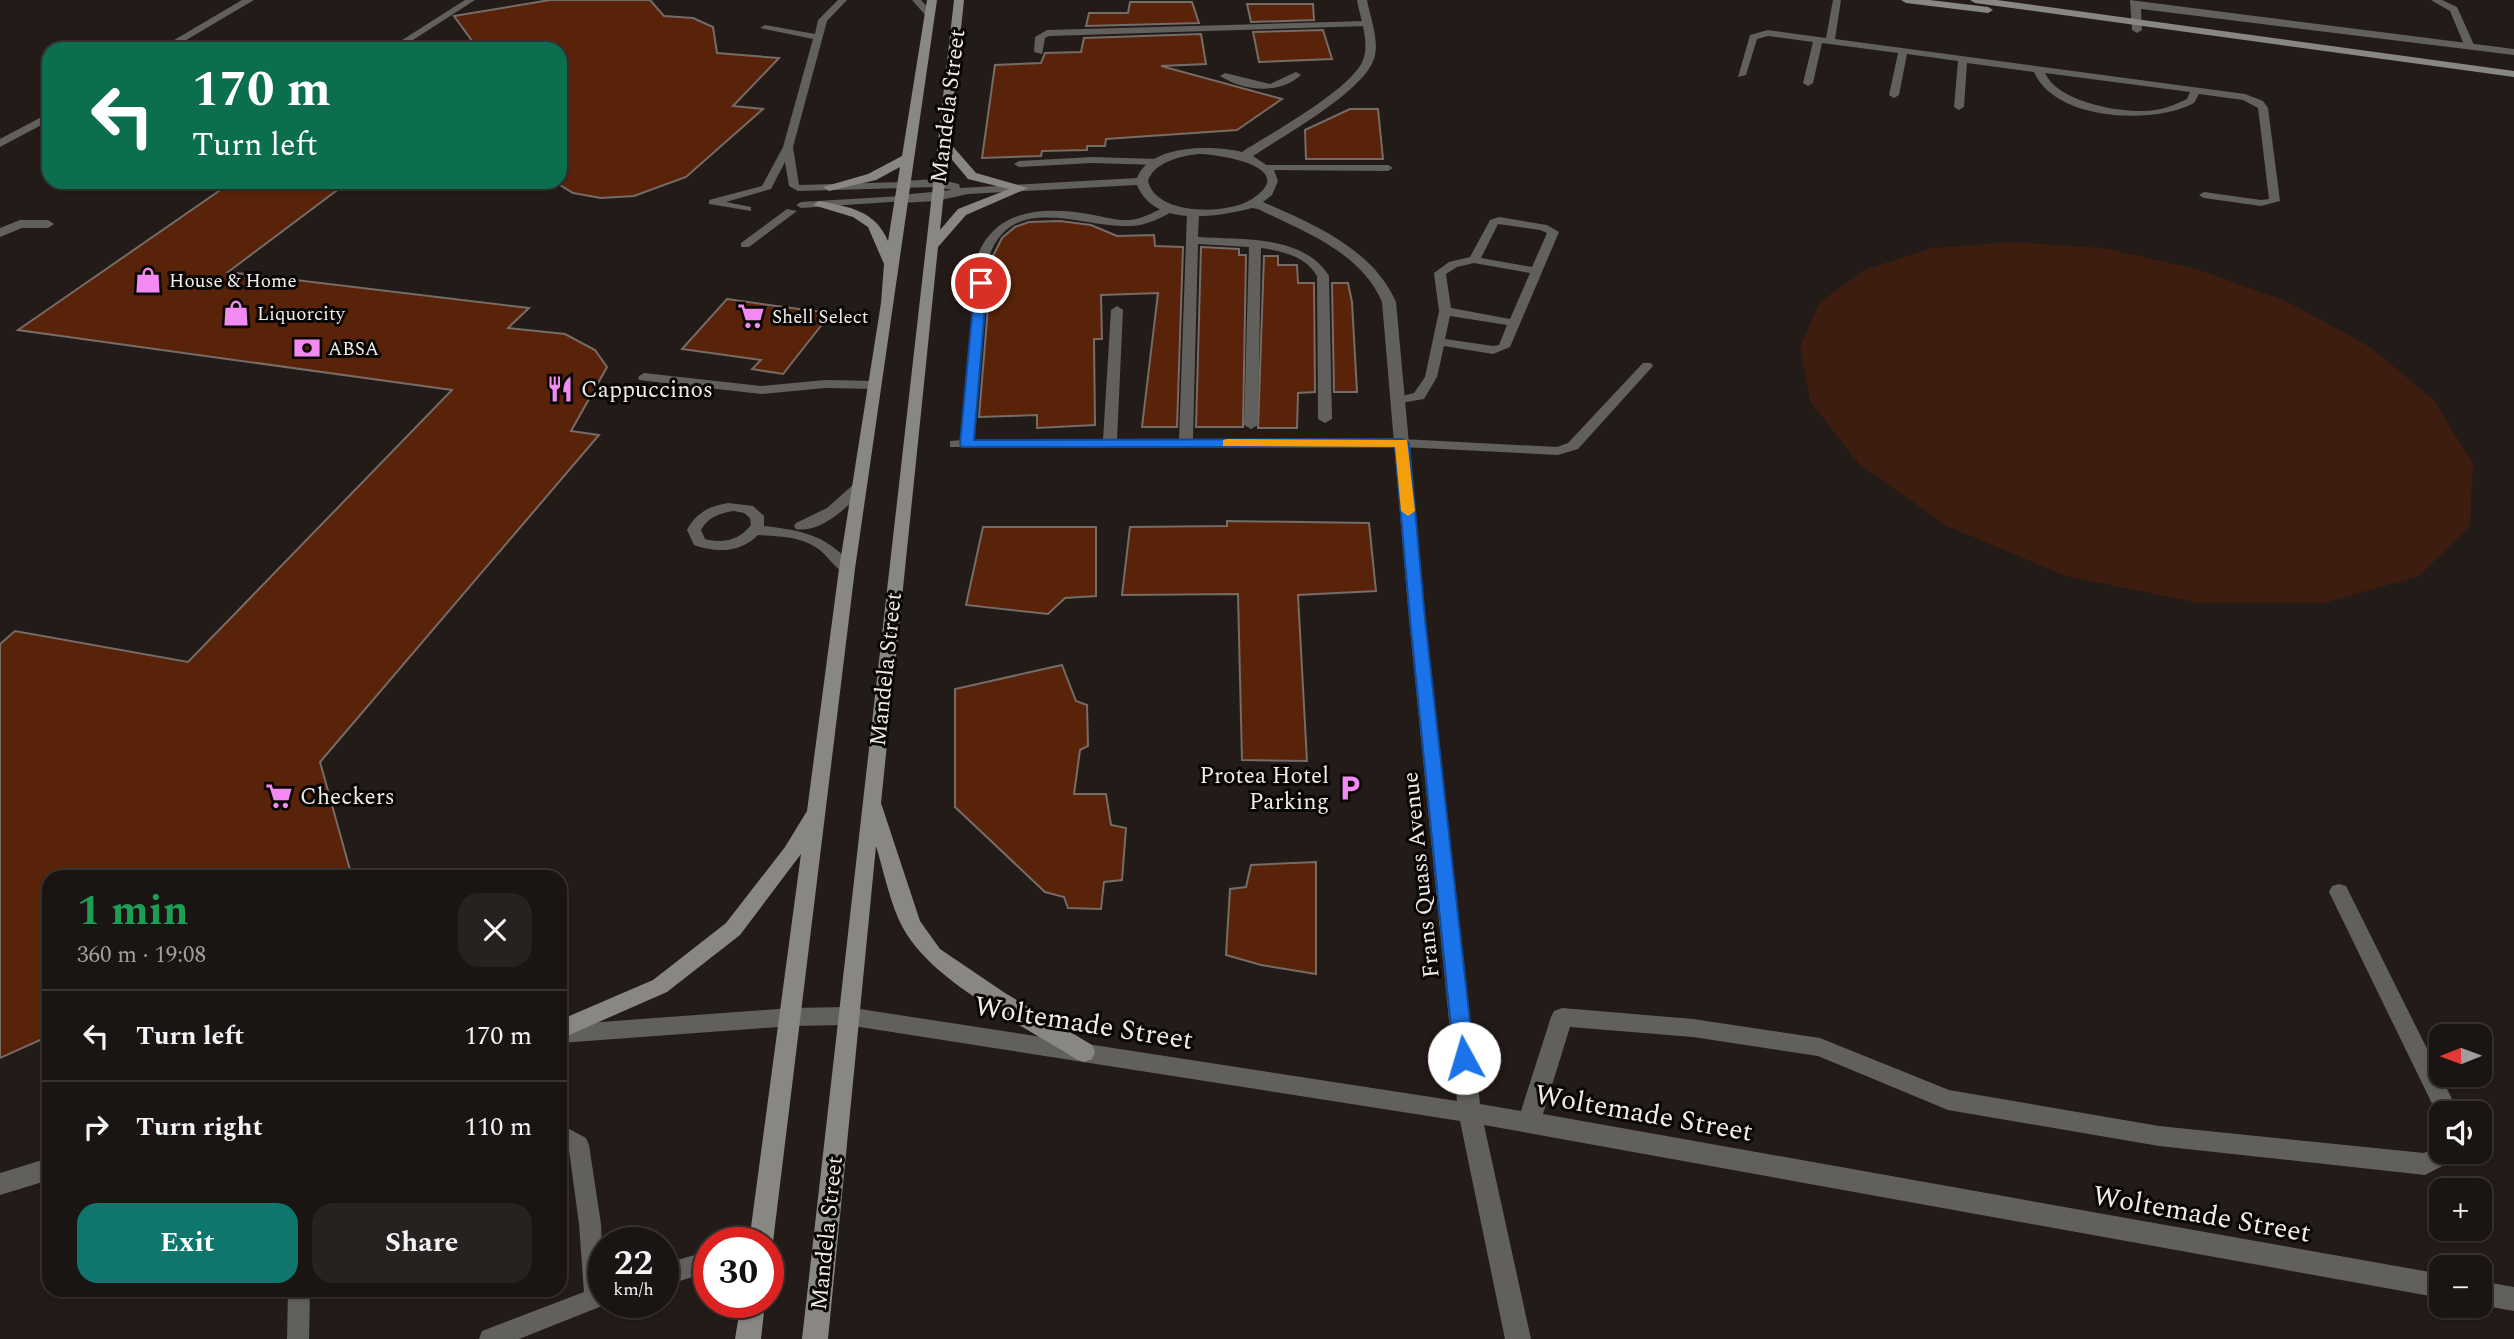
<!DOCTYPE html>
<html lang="en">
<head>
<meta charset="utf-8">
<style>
  :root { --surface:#1a1412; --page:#272120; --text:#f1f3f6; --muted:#9f9e9f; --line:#383332; --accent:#0f766e }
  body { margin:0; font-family:Spectral,serif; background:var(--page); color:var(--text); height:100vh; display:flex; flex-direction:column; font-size:26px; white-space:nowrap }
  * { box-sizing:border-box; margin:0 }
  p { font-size:23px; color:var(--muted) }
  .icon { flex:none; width:38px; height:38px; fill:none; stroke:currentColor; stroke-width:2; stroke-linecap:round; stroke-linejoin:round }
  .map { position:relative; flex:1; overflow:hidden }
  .drawer { position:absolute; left:42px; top:870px; width:525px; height:427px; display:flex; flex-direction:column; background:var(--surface); border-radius:21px; box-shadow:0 2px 5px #0004,0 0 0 2px var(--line) }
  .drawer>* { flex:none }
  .banner { position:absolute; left:42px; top:42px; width:525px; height:147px; border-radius:21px; box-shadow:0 2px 5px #0004,0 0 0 2px var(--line); background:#0b6e4f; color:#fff; overflow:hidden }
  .needle { width:46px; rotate:269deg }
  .buttons { position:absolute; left:2429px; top:1024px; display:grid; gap:14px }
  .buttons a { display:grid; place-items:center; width:63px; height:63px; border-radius:14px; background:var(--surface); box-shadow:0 2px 5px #0004,0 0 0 2px var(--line); font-size:35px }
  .speed { position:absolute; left:588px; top:1227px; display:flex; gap:14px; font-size:35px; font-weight:700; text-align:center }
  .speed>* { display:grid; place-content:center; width:91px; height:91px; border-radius:50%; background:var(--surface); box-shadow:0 2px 5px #0004,0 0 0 2px var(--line); line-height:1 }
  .speed small { font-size:18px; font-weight:400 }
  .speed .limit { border:10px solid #d22; background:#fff; color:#111 }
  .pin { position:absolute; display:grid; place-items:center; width:60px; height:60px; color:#fff; margin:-30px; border:4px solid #fff; border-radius:50%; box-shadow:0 2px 7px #0007 }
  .me { position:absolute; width:77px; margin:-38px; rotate:354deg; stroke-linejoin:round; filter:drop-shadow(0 0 5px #0008) }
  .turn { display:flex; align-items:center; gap:24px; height:147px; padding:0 35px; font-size:32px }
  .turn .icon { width:91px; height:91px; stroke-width:2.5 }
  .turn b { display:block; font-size:49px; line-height:60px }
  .round { display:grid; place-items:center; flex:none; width:74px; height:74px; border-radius:21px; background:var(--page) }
  .head { display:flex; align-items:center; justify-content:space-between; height:119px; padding:0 35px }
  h1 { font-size:42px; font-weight:700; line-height:52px; color:#1e9e55 }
  .primary-button { display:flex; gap:14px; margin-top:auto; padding:14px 35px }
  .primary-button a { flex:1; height:80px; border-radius:21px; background:var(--accent); color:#fff; font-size:28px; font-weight:700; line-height:80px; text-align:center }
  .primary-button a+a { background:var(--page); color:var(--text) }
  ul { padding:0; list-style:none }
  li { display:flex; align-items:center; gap:21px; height:91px; padding:0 35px; border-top:2px solid var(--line) }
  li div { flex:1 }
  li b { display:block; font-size:26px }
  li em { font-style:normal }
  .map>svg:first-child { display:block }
  .green { fill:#3c1d0f }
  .building { fill:#592309; stroke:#756b67; stroke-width:2 }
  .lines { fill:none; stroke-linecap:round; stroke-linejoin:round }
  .service { fill:#61605d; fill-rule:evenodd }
  .minor { fill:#61605d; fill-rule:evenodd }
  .secondary { fill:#898781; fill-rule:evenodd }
  .route { fill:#1a73e8; stroke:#114b97; stroke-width:2 }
  .slow { fill:#f59e0b }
  .labels { text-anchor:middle; stroke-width:6; stroke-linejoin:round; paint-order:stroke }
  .far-poi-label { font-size:19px; fill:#f1ece9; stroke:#090705; text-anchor:start }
  .street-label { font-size:23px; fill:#f1ece9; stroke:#090705 }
  .poi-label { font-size:23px; fill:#f1ece9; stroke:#090705; text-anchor:start }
  .near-street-label { font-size:28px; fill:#f1ece9; stroke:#090705 }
</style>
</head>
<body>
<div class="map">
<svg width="2514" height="1339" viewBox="0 0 2514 1339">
  <rect width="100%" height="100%" fill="#231b18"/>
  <polygon class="green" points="2012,242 2103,248 2197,269 2288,302 2370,347 2434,400 2473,464 2470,526 2419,576 2324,603 2199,603 2066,576 1947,526 1859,464 1810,401 1800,347 1820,302 1866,269 1932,248"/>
  <g class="building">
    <polygon points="550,0 650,0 664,16 693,18 713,27 717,53 779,58 733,106 763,109 686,177 634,196 601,198 573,193 560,185 560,49 478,49 454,16"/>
    <polygon points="1130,2 1192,2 1199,23 1086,26 1089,13 1128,13"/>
    <polygon points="1247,4 1313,4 1314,20 1251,22"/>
    <polygon points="1323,30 1332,59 1259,62 1253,32"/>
    <polygon points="1201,34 1206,64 1161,66 1282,99 1237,130 1106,139 1105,146 1087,146 1087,150 1042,151 1041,156 982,158 995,65 1041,63 1045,53 1081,52 1084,38"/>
    <polygon points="1350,109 1378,109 1383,159 1306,159 1305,130"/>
    <polygon points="232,182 348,182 228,272 529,308 508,328 565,334 595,350 607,367 571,431 599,435 320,762 352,877 49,877 49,1036 0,1058 0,644 15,631 188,662 452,390 18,330"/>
    <polygon points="1029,222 1060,221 1091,225 1117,236 1154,235 1155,246 1183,247 1177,427 1142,427 1158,293 1101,295 1102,339 1094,339 1095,425 1037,428 1037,415 979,417 992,258 1002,238 1015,227"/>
    <polygon points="1201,247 1239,249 1239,255 1246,255 1243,427 1196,427"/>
    <polygon points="1264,256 1278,256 1278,265 1297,265 1298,283 1314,283 1315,392 1298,393 1297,428 1258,428"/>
    <polygon points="1332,283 1348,283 1352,302 1357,392 1334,392"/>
    <polygon points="727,299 776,306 831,313 783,374 752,369 761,360 682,349"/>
    <polygon points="1227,521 1369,523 1376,591 1298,595 1307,761 1242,760 1238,594 1122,595 1130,527 1227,526"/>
    <polygon points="983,527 1096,527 1096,596 1065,598 1048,614 966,605"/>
    <polygon points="1062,665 1076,701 1087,705 1088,746 1080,750 1074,794 1106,794 1111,825 1126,828 1122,880 1104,882 1101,909 1068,908 1064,897 1045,892 955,807 955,689"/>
    <polygon points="1316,862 1316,974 1261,965 1226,955 1230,889 1246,887 1251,865"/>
  </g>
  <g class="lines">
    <g class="service">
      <polygon points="465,0 475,0 399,49 388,49"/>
      <polygon points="838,0 847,0 827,21 793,147 799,185 903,182 908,185 903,188 798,191 789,186 785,162 771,189 726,202 751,207 751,211 709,204 709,200 762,186 783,147 813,39 760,28 765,25 815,34 818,20"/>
      <polygon points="912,0 921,0 933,13 933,17 927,17"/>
      <path d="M1833 0H1841L1835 39 2245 94 2263 101 2268 108 2280 201 2261 206 2204 198 2199 195 2204 192 2261 200 2269 199 2258 108 2243 100 2199 94 2194 103C2153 125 2055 121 2034 72L1967 63 1964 107 1959 110 1954 107 1958 61 1907 54 1899 95 1894 98 1889 95 1898 53 1822 43 1813 83 1808 86 1803 83 1813 42 1768 36 1757 39 1746 75 1738 77 1750 35 1768 30 1826 38ZM2045 73 2190 92 2187 99C2173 106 2159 111 2144 111 2116 112 2057 101 2045 73Z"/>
      <polygon points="2431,0 2442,0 2457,7 2475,47 2473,49 2465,47 2450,11"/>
      <polygon points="1365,21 1368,22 1368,26 1049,36 1045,38 1042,54 1034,52 1035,37 1047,30"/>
      <path d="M1296 72 1301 75C1279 95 1244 91 1220 76L1225 73 1270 84Z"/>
      <polygon points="1092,157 1157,159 1162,162 1157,165 1092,163 1019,167 1014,164 1019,161"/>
      <polygon points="1266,165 1388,165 1393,168 1388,171 1262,170 1262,166"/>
      <polygon points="901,196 905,197 905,201 801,208 796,205 801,202"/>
      <path d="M1171 205 1175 206V210C1161 218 1146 226 1129 226 1082 228 1012 191 989 257L974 440H1103L1111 310 1117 306 1123 310 1117 440 1179 439 1187 213 1193 210 1199 213 1198 237C1241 240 1303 234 1329 276L1332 419 1325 423 1318 419 1317 276C1305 256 1283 251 1261 248L1258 425 1251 429 1244 425 1249 247 1198 244 1193 439H1402L1557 447 1568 443 1643 363H1651L1653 366 1578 449 1558 455 1402 447H950V441L961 440 977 257C994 211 1039 207 1082 213 1098 215 1114 221 1130 220 1145 219 1157 209 1171 205Z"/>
      <polygon points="787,209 797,211 749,247 741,247 741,243"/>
      <path d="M1499 217 1547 225 1559 232 1510 347 1493 354 1444 346 1437 377 1424 399 1394 404V398L1414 393 1425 377 1439 311 1434 273 1449 262 1470 257 1490 220ZM1498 224 1540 230 1547 233 1532 267 1481 258ZM1474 263 1530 273 1510 319 1451 308 1446 274 1457 267ZM1450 316 1507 325 1499 345 1493 346 1445 339Z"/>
      <polygon points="644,373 761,386 825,380 875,381 881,385 875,389 825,388 761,394 639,380 638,377"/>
      <path d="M859 483 864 484 866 487 864 490C848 506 821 534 796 529L794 526 796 523 827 508 854 484Z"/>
      <path d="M728 503 753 506 764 516V526C802 530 831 536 854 569L847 574C837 571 830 559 822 552 804 536 781 537 758 535 740 553 717 553 694 545L687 530C696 513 709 506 728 503ZM734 511 744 513 750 518 751 525C739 540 724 544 705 539L701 530C708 517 720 513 734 511Z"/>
      <polygon points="560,1124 586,1138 589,1145 601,1224 604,1302 612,1302 519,1339 479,1339 482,1331 584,1292 579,1224 569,1150 560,1144"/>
      <polygon points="709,1251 709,1272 663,1286 663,1264"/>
      <polygon points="288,1290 310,1290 309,1339 287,1339"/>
    </g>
    <g class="minor">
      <polygon points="242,0 254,0 171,49 159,49"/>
      <path d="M1357 0H1367C1370 17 1380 41 1374 59 1363 92 1283 136 1253 156L1274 170 1278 181 1272 195 1263 202C1313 224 1373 249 1396 302L1425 619 1480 1104 1521 1111 1551 1017 1554 1011 1562 1008 1693 1019 1820 1038 1949 1090 2159 1126 2424 1153 2441 1144V1152H2459L2456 1159 2425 1175 2159 1146 1948 1110 1818 1056 1693 1037 1570 1027 1543 1114 2441 1274V1298L1484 1125 1531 1339H1505L1460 1121 847 1025 791 1026 560 1043V1025L791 1008 847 1007 1457 1101 1409 619 1382 302C1361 252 1304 232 1258 209L1252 208C1218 217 1154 228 1137 185L968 194 936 201 901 203 895 199 901 195 952 190 937 187 899 188V182L903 181 937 179 959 184 960 188 1137 178C1150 144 1213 145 1242 152 1270 134 1352 89 1363 60 1370 42 1360 18 1357 0ZM1198 154C1219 154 1301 167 1252 199 1228 215 1156 216 1148 181 1154 162 1181 156 1198 154Z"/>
      <polygon points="2130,0 2514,49 2514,55 2141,9 2142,30 2137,33 2132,30"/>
      <polygon points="49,113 49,121 0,147 0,139"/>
      <polygon points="20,220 48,220 54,224 48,228 22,228 0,237 0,228"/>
      <polygon points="2339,884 2346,886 2459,1113 2441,1113 2440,1120 2329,892 2332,886"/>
      <polygon points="49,1158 49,1180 0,1195 0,1173"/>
      <polygon points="2480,1281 2514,1287 2514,1311 2480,1305"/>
    </g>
    <g class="secondary">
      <path d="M927 0H937L855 569 773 1242 768 1251V1242H749L801 854 740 935 667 992 560 1039V1020L653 980 726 923 785 847 807 811 839 569 881 303 884 264 868 227 853 217 813 205 819 201C849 207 875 210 888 241L900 167 876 180 829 191 823 187 868 174 902 156Z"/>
      <path d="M954 0H964L949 142 976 173 1028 188 966 215 938 247 881 803 920 921 940 949 1005 993 1092 1045 1095 1052 1092 1059 1084 1062 1076 1059C1024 1026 932 982 903 928 890 904 884 872 876 846L828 1339H802ZM948 155 968 179 1009 189 958 209 940 230Z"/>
      <polygon points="1901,0 1930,0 1988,7 1993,10 1988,13 1906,3"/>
      <polygon points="1970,0 1997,0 2514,71 2514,77 1975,3"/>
      <polygon points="741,1302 765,1302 761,1339 735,1339"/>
    </g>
  </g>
  <polygon class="route" points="981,279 987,283 974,440 1402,439 1409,443 1425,619 1474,1058 1471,1064 1464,1067 1457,1064 1454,1058 1410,619 1395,447 962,447 960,444 975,283"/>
  <polygon class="slow" points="1227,439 1407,440 1415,511 1408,516 1401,511 1395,447 1223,446 1223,440"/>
  <defs>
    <g id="shop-bare" transform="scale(2.1)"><path d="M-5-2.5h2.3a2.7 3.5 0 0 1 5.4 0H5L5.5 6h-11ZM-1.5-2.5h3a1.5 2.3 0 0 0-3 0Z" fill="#f38af1" stroke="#090705" stroke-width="2.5" paint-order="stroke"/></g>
    <g id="supermarket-bare" transform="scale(2.1)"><path d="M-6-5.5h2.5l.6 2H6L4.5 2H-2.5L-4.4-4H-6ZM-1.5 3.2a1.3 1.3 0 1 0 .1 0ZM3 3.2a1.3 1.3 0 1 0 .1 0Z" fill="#f38af1" stroke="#090705" stroke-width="2.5" paint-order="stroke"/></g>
    <g id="bank-bare" transform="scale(2.1)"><path d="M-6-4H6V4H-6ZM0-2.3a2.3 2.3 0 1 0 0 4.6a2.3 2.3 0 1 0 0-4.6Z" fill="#f38af1" stroke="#090705" stroke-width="2.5" paint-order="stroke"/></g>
    <g id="restaurant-bare" transform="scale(2.1)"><path d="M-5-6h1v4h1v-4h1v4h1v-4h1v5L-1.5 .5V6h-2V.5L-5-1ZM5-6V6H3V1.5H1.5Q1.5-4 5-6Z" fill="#f38af1" stroke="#090705" stroke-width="2.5" paint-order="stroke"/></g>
    <g id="parking-bare" transform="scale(2.1)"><path d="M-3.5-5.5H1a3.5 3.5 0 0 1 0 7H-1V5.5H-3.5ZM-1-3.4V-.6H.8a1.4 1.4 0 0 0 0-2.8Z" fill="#f38af1" stroke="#090705" stroke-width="2.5" paint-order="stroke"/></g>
  </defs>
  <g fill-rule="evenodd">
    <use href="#shop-bare" x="148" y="280"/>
    <use href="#shop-bare" x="236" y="313"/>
    <use href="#supermarket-bare" x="751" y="316"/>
    <use href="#bank-bare" x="307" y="348"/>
    <use href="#restaurant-bare" x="560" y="389"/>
    <use href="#parking-bare" x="1350" y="788"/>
    <use href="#supermarket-bare" x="279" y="796"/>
  </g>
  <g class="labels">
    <g class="far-poi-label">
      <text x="169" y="287">House &amp; Home</text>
      <text x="257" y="320">Liquorcity</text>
      <text x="772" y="323">Shell Select</text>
      <text x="328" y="355">ABSA</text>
    </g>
    <g class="street-label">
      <text transform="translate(947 106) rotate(-83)" y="8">Mandela Street</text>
      <text transform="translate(885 669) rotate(-84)" y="8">Mandela Street</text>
      <text transform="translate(1420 875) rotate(-96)" y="8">Frans Quass Avenue</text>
      <text transform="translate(826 1233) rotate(-84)" y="8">Mandela Street</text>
    </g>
    <g class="poi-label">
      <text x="581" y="397">Cappuccinos</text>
      <text x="1329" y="783" text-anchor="end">Protea Hotel<tspan x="1329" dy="26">Parking</tspan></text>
      <text x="300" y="804">Checkers</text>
    </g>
    <g class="near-street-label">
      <text transform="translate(1084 1022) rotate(9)" y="10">Woltemade Street</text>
      <text transform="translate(1644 1112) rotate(10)" y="10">Woltemade Street</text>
      <text transform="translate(2202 1213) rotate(10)" y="10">Woltemade Street</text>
    </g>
  </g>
</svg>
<div class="buttons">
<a><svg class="needle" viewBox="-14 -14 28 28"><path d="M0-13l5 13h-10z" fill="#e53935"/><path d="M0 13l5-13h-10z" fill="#9f9e9f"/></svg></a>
<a><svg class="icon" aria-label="sound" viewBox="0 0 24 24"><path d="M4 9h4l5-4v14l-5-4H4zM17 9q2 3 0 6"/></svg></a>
<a>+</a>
<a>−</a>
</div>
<div class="speed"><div>22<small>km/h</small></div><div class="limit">30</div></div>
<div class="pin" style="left:981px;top:283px;background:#d93025"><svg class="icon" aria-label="arrive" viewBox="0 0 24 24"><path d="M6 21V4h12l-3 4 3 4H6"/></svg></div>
<svg class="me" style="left:1464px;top:1058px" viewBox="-20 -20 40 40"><circle r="19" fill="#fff"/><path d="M0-13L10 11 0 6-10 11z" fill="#1a73e8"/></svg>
<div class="banner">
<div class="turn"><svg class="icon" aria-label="left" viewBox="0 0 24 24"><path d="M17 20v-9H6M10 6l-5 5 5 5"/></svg><div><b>170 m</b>Turn left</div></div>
</div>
<section class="drawer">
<div class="head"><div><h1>1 min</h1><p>360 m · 19:08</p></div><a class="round"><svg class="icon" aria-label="close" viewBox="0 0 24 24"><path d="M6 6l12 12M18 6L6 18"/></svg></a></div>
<ul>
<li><svg class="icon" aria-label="left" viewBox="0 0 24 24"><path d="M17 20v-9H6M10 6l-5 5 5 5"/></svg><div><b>Turn left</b></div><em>170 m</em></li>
<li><svg class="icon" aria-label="right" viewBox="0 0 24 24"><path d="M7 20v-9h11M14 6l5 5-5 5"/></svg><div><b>Turn right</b></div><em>110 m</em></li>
</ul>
<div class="primary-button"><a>Exit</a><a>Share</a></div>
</section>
</div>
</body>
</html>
